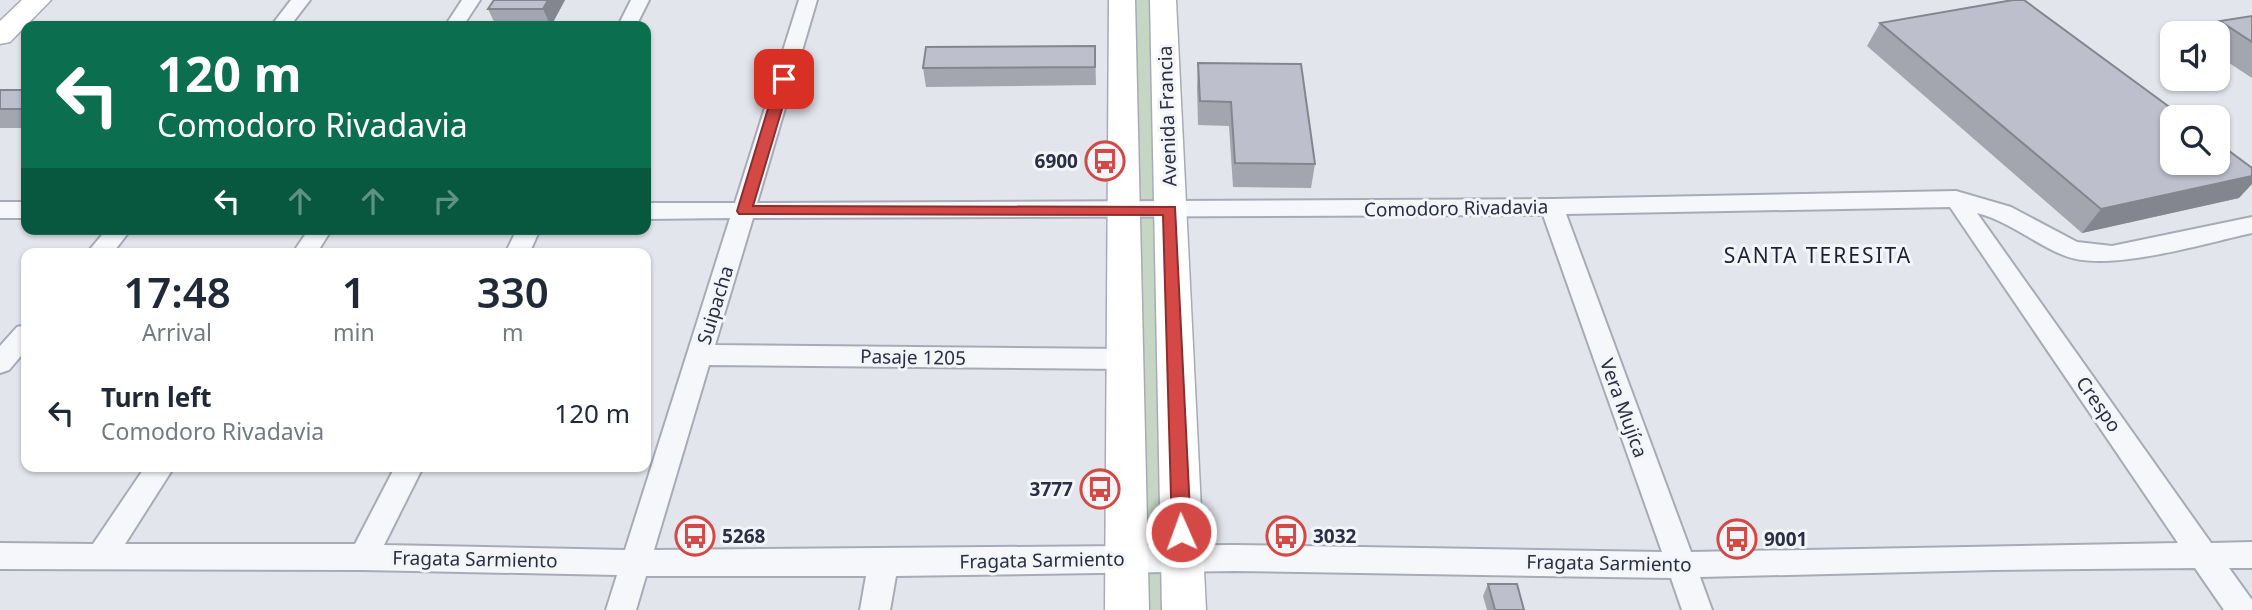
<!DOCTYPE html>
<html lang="en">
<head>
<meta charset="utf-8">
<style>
  :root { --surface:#fff; --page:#f2f2f3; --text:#1f2937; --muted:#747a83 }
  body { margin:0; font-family:"Noto Sans",sans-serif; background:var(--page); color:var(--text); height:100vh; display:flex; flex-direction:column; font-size:26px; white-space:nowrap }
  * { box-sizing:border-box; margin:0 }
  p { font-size:23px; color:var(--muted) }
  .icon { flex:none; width:38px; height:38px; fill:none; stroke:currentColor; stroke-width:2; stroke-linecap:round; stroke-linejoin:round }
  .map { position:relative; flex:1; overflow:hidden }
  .panel { position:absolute; left:21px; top:248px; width:630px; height:224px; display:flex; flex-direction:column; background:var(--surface); border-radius:14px; box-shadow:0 2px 5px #0004 }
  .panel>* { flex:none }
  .banner { position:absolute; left:21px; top:21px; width:630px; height:214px; border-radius:14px; box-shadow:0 2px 5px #0004; background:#0b6e4f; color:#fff; overflow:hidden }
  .buttons { position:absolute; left:2160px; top:21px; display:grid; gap:14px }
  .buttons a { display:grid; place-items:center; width:70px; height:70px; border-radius:14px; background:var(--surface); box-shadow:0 2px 5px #0004; font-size:35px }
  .pin { position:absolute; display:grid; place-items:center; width:60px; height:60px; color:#fff; margin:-30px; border-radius:14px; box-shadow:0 4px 10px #0006 }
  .me { position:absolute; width:77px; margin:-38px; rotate:358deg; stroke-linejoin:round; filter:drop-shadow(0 0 5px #0008) }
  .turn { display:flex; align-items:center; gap:24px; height:147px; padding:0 21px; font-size:32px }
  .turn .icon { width:91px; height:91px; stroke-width:2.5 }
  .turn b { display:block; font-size:49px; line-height:60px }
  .lanes { display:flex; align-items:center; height:66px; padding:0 21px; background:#0003; justify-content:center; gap:35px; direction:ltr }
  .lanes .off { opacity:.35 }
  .eta { display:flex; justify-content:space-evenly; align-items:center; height:119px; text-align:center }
  .eta b { font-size:42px; font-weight:600; line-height:49px }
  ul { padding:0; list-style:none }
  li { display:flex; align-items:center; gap:21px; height:91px; padding:0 21px }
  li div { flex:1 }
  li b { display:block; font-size:26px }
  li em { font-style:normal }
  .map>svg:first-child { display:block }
  .green { fill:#c5d6c4 }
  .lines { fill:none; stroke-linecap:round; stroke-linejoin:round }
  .minor-casing { stroke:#a8abb7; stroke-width:4 }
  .secondary-casing { stroke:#a8abb7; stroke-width:3 }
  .minor { fill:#f6f7fa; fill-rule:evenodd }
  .secondary { fill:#fff; fill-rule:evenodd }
  .wall { fill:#a3a5af }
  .shaded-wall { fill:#84868f }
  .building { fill:#bdc0cc; stroke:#84868f; stroke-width:2 }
  .route { fill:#d44845; stroke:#8a2f2d; stroke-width:2 }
  .labels { text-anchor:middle; stroke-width:6; stroke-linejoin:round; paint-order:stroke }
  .street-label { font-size:19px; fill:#2a2f45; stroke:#f3f5f9 }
  .poi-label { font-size:19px; font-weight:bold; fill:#2a2f45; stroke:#f3f5f9; text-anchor:start }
  .neighbourhood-label { font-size:21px; letter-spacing:2px; fill:#1c2036; stroke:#f3f5f9 }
</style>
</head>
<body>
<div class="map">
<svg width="2252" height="610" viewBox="0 0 2252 610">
  <rect width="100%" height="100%" fill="#e3e5ec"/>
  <polygon class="green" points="1122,0 1163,0 1184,610 1127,610"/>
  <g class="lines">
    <g class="minor-casing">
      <g id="minor">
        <polygon points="291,0 310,0 290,26 271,26"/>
        <polygon points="462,0 480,0 463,26 445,26"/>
        <polygon points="631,0 649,0 636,26 618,26"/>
        <path d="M799 0H817L757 203 1552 199 1956 191 2011 207 2077 242 2112 246 2252 217V233C2205 243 2106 274 2063 255 2033 243 2009 221 1977 213L2211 543 2252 542V568H2229L2252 600V610H2224L2195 568 1994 570 1700 577 1712 610H1682L1671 578 1234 571 896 576 890 610H860L866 576H646L636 610H606L617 575 363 570 0 569V543L93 544 145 467H174L125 544H355L395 467H423L384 545 625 550 730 218 646 219V203H735ZM1950 207 2178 543 1691 552 1566 214ZM1543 215 1662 552 1234 545 654 550 709 365 1125 369 1134 366 1138 359 1134 352 1125 349 715 345 753 218Z"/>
        <rect x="0" y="202" width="26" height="16"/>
        <polygon points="107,229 131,229 112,254 86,254"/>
        <polygon points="309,229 332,229 316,254 292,254"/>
        <polygon points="517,229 540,229 529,254 505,254"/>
        <polygon points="26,325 26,350 9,370 0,373 0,346 17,327"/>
      </g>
    </g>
    <g class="secondary-casing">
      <g id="secondary">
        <polygon points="22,0 51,0 10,42 0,44 0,21"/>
        <polygon points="1109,0 1135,0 1149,610 1105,610"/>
        <polygon points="1150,0 1176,0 1206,610 1162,610"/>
      </g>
    </g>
    <use href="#minor" class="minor"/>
    <use href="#secondary" class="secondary"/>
  </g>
  <g class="wall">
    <polygon points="494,0 565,0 551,26 496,26 488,9"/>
    <polygon points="2252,16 2252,78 2217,55 2217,33 2210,33 2220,21"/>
    <polygon points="1880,23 2239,198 2082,233 1867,46"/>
    <polygon points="1095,46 1096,85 926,87 923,68"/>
    <polygon points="1198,63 1315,164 1311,188 1233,187 1229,126 1198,125 1197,87"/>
    <rect x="0" y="90" width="26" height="38"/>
    <polygon points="1488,584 1524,610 1487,610 1483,596"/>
  </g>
  <g class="shaded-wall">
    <polygon points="548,0 565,0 551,26 543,9"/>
    <polygon points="2252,176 2252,184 2239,198 2082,233 2101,209"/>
  </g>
  <g class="building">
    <polygon points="494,0 548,0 543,9 488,9"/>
    <polygon points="2013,0 2024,0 2183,117 2172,117 2172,163 2217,163 2217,142 2252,168 2252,176 2101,209 1880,23"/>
    <polygon points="2252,16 2252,42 2220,21"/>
    <polygon points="1095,46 1095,67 923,68 926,47"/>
    <polygon points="1198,63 1301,64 1315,164 1235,163 1231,102 1200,101"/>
    <rect x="0" y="90" width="26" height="19"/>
    <polygon points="1488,584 1517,584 1524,610 1495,610"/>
  </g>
  <polygon class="route" points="784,75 791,79 753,206 1175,207 1191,532 1188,537 1181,540 1175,537 1172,532 1163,215 739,214 737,211 777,79"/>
  <defs>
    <g id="bus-ring" transform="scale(2.0125)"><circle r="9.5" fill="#f3f5f9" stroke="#d44845" stroke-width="1.5"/><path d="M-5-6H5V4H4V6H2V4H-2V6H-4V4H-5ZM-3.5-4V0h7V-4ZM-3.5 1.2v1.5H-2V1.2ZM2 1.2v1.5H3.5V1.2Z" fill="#d44845"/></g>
  </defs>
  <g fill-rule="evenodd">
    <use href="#bus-ring" x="1105" y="161"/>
    <use href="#bus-ring" x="1100" y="489"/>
    <use href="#bus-ring" x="695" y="536"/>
    <use href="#bus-ring" x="1286" y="536"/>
    <use href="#bus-ring" x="1737" y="539"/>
  </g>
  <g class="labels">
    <g class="street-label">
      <text transform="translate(1167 116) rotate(-92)" y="7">Avenida Francia</text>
      <text transform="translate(1456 208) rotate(-1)" y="7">Comodoro Rivadavia</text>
      <text transform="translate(715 305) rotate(-73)" y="7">Suipacha</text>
      <text transform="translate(913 357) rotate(1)" y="7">Pasaje 1205</text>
      <text transform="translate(2099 404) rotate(55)" y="7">Crespo</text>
      <text transform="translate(1624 408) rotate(70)" y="7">Vera Mujíca</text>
      <text transform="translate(475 559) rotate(1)" y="7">Fragata Sarmiento</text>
      <text transform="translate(1042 560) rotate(-1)" y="7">Fragata Sarmiento</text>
      <text transform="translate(1609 563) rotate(1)" y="7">Fragata Sarmiento</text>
    </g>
    <g class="poi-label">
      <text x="1078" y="168" text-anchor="end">6900</text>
      <text x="1073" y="496" text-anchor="end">3777</text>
      <text x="722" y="543">5268</text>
      <text x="1313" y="543">3032</text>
      <text x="1764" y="546">9001</text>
    </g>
    <g class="neighbourhood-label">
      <text x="1818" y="263">SANTA TERESITA</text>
    </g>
  </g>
</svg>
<div class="buttons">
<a><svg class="icon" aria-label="sound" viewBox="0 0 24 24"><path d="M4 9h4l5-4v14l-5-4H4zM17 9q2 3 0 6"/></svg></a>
<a><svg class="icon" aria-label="search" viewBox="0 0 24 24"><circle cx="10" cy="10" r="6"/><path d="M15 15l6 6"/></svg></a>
</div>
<div class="pin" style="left:784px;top:79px;background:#d93025"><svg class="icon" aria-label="arrive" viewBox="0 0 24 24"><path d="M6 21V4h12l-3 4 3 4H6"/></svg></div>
<svg class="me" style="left:1181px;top:532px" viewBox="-20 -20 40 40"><circle r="17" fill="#d44845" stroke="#fff" stroke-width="3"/><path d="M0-11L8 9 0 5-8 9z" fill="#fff"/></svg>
<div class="banner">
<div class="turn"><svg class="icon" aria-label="left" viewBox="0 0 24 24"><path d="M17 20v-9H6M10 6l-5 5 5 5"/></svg><div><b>120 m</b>Comodoro Rivadavia</div></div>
<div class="lanes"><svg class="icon" aria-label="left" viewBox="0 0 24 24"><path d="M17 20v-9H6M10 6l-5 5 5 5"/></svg><svg class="icon off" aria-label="ahead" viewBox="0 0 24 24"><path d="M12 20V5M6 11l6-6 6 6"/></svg><svg class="icon off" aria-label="ahead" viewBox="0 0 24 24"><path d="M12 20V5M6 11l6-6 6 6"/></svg><svg class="icon off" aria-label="right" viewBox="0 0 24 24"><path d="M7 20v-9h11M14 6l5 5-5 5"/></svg></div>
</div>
<section class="panel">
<div class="eta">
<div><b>17:48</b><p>Arrival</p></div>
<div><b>1</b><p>min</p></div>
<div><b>330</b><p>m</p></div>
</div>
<ul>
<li><svg class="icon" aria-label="left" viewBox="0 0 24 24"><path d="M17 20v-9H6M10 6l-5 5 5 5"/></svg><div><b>Turn left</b><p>Comodoro Rivadavia</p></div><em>120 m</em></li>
</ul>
</section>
</div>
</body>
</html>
